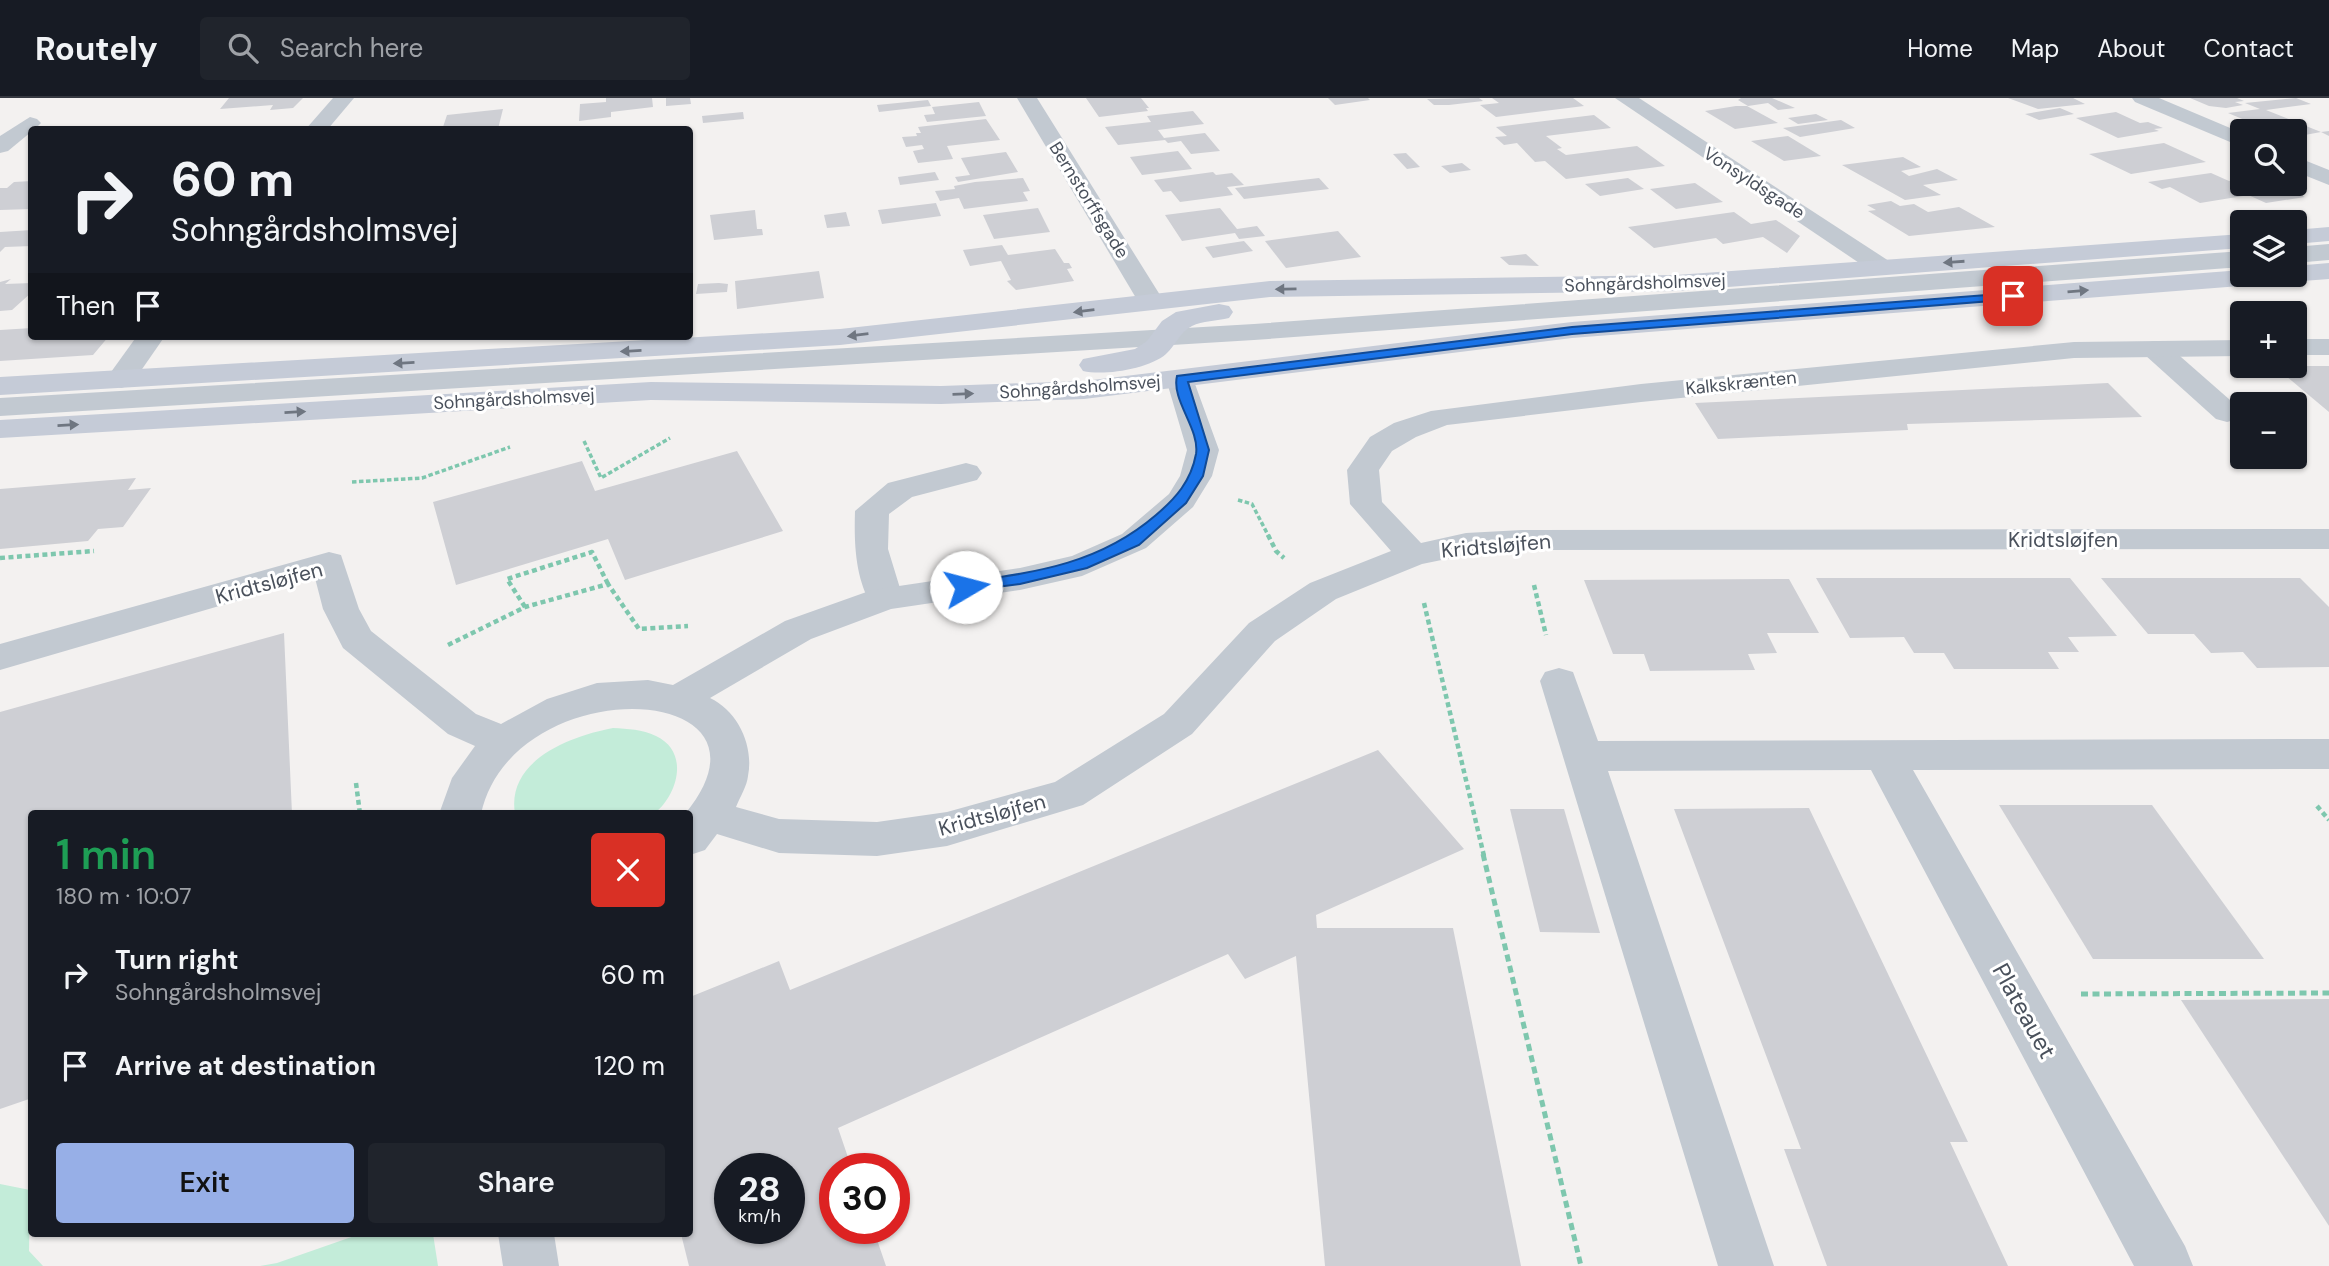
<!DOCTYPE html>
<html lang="en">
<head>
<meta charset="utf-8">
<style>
  :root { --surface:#171b24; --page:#20242c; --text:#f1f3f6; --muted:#9ea1a6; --line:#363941; --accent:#97afe7 }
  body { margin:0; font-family:"DM Sans",sans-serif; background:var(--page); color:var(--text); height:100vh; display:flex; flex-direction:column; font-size:26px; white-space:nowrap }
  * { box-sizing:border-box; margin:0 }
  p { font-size:23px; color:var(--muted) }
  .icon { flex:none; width:38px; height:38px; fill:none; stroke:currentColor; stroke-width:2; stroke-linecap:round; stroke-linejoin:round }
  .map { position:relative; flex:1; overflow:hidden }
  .details { position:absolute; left:28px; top:712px; width:665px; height:427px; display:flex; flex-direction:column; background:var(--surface); border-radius:7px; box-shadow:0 2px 5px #0004 }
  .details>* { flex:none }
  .guide { position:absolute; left:28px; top:28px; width:665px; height:214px; border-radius:7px; box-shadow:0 2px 5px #0004; background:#171b24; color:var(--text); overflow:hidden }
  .buttons { position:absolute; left:2230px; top:21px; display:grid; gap:14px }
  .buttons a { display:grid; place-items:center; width:77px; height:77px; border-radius:7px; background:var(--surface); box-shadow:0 2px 5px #0004; font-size:35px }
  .speed { position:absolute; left:714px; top:1055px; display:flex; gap:14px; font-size:35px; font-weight:700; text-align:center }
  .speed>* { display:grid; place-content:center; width:91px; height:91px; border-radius:50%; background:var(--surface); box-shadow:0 2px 5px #0004; line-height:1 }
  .speed small { font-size:18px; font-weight:400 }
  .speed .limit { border:10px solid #d22; background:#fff; color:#111 }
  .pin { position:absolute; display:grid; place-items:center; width:60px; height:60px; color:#fff; margin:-30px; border-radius:14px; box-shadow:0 4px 10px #0006 }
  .me { position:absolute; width:77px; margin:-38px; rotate:82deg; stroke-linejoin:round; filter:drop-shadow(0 0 5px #0008) }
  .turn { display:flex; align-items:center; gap:24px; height:147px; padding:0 28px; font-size:32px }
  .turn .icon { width:91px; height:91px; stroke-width:2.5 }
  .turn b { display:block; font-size:49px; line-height:60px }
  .then { display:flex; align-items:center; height:66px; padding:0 28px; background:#0003; gap:14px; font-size:26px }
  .round { display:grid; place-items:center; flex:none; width:74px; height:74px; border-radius:7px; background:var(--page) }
  .summary { display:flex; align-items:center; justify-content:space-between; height:119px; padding:0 28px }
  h1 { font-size:42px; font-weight:600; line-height:52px; color:#1e9e55 }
  .primary-button { display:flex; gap:14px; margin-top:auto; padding:14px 28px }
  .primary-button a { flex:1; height:80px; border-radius:7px; background:var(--accent); color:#111; font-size:28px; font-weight:600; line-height:80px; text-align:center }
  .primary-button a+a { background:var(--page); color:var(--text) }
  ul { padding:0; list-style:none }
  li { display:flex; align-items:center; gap:21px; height:91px; padding:0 28px }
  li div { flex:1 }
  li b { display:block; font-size:26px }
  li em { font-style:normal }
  header { display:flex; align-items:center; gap:42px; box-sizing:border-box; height:98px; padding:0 35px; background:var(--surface); border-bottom:2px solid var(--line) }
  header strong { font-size:33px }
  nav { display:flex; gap:38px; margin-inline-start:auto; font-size:24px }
  .search { width:490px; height:63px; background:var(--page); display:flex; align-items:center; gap:18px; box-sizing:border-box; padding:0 24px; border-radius:7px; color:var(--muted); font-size:26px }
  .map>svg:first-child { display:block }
  .green { fill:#c3ecd9 }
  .building { fill:#cecfd4; fill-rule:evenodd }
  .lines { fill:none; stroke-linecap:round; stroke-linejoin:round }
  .path-far2 { stroke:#7ec7ae; stroke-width:3.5; stroke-dasharray:4.5 2.5; stroke-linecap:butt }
  .path-far1 { stroke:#7ec7ae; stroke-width:4.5; stroke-dasharray:5 3.5; stroke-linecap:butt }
  .path { stroke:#7ec7ae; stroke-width:5; stroke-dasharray:7 4.5; stroke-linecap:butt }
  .lane { fill:#c2c9d1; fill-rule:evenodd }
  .street { fill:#c2c9d1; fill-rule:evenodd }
  .secondary { fill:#c5cbd7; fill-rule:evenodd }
  .oneway { fill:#6f7681 }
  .route { fill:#1a73e8; stroke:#114b97; stroke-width:2 }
  .labels { text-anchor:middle; stroke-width:6; stroke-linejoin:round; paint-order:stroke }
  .far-street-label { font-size:18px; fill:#4a515c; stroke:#fff }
  .street-label { font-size:21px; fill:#4a515c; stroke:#fff }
  .near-street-label { font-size:24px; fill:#4a515c; stroke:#fff }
</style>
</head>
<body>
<header>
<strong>Routely</strong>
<div class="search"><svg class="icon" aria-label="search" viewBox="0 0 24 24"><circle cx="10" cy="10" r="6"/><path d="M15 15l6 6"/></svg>Search here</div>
<nav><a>Home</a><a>Map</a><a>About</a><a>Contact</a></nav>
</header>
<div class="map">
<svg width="2329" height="1168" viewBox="0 0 2329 1168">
  <rect width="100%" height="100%" fill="#f3f1f0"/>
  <g class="green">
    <path d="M613 630C628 631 642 631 656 638 690 654 678 697 654 716H515C506 662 571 638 613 630Z"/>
    <polygon points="0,1086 30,1092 29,1153 43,1168 0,1168"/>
    <polygon points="360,1136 433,1136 438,1168 260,1168 277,1165"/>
  </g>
  <g class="building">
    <polygon points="229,0 303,0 293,10 270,12 273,7 220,11"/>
    <polygon points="606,0 652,0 653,9 611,14 611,19 579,23 580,6 606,4"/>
    <polygon points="666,0 690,0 691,6 666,8"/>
    <polygon points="1086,0 1141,0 1149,10 1146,10 1148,13 1099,19"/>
    <polygon points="1328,0 1368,0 1370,2 1335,7"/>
    <polygon points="1479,0 1483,3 1449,7 1434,7 1427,1"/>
    <polygon points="1492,0 1573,0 1584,8 1496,19 1480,7 1499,5"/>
    <polygon points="1741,0 1772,0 1795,10 1778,12 1768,5 1748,8 1738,2"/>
    <polygon points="2008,0 2073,0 2085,6 2038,11"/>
    <polygon points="2190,0 2237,0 2244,3 2235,4 2243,7 2226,10 2209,8"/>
    <polygon points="2296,0 2311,6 2266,12 2321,34 2329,33 2329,38 2321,34 2294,39 2294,33 2271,33 2228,15 2260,11 2245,5"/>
    <polygon points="928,2 931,8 879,14 877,7"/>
    <polygon points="979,4 986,18 927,24 924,17 935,16 932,9"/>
    <polygon points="1736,8 1747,8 1778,25 1735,31 1705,13"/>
    <polygon points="2060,10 2074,16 2039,22 2025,16"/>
    <polygon points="503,11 498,31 442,32 447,17"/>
    <polygon points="1193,13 1204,26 1158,32 1164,40 1205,35 1220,53 1191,56 1181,43 1168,45 1165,42 1118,47 1105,29 1151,24 1147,18"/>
    <polygon points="743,14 744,21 703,25 702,18"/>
    <polygon points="2116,14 2140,25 2148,24 2163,30 2154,31 2159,33 2118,40 2076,20"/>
    <polygon points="1816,16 1828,22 1798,26 1788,20"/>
    <polygon points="1594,17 1611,30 1546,38 1562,50 1557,51 1566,57 1637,48 1665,68 1566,81 1545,63 1535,64 1517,45 1504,47 1495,39 1507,38 1496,29"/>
    <polygon points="986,21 1000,42 947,48 953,61 918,65 913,53 924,51 922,47 906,49 902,39 917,38 916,35 921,35 918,29"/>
    <polygon points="1841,22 1855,30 1800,39 1783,30"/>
    <polygon points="1788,38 1821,58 1784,63 1751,43"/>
    <polygon points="2164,45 2206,64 2131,76 2089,56"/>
    <polygon points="1178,53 1192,71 1142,77 1130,59"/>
    <polygon points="1006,54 1018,74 958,84 955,79 970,77 961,60"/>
    <polygon points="1406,55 1420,69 1407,71 1393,56"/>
    <polygon points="1903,59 1921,69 1901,73 1909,78 1937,71 1958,82 1923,87 1941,97 1905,102 1842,67"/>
    <polygon points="1462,65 1471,72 1450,75 1441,68"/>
    <polygon points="935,74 939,82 900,87 898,79"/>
    <polygon points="1213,74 1216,77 1232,75 1244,87 1227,89 1233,97 1180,104 1171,93 1163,94 1154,82"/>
    <polygon points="2211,75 2229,83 2242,81 2242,86 2276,86 2305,99 2266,105 2235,91 2230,91 2243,98 2200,105 2170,89 2162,91 2148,84"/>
    <polygon points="1023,80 1030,93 1023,94 1028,103 964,111 959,100 940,103 935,93 955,91 954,88 975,84"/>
    <polygon points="1319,80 1329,91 1244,101 1235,90"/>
    <polygon points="1628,80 1644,91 1600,98 1585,86"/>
    <polygon points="32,83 32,111 0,112 0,90 7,90 14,84"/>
    <polygon points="1695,85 1723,104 1676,111 1650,91"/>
    <polygon points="1891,103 1900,108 1914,106 1928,114 1959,109 1995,129 1909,138 1868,113 1876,112 1867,107"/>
    <polygon points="936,105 941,118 882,126 878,112"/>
    <polygon points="1038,110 1050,134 994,141 983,117"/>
    <polygon points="1220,110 1237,131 1257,128 1265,138 1239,141 1235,135 1182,143 1165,117"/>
    <polygon points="755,112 757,131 762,131 763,137 714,142 710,117"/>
    <polygon points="846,114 850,128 827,130 824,117"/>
    <polygon points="1734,114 1751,126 1776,122 1800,138 1787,155 1763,139 1723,146 1716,140 1654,150 1628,129"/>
    <polygon points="32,132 32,148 5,149 0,154 0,134"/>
    <polygon points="1338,133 1361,159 1286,170 1265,143"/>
    <polygon points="1244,143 1253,153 1213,160 1205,149"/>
    <polygon points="1002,147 1008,157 1055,151 1064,165 1069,165 1072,170 1067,171 1074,183 1016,192 1007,183 1011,182 1001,163 970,168 963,152"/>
    <polygon points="1526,156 1539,168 1509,167 1500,159"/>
    <polygon points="819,173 824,200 737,211 735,183"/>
    <polygon points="11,181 5,186 32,185 32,194 12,212 0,213 0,184"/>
    <polygon points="719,185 728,186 727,194 696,196 698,186"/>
    <polygon points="32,230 32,238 109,238 93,257 0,263 0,232"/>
    <polygon points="2274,268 2329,268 2329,314"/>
    <polygon points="2108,285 2142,319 1907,326 1908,332 1718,341 1695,305"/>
    <polygon points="737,353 783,433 625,482 608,441 456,487 433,404 582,363 595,393"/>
    <polygon points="136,380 128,392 151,390 123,429 98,431 88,443 0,451 0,391"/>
    <polygon points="1816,480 2070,480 2117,538 2068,539 2079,554 2048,554 2059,571 1954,571 1944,555 1914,555 1904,539 1850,540"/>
    <polygon points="2101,480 2300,480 2329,509 2329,569 2257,570 2243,554 2211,555 2194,536 2148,536"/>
    <polygon points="1789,481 1819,535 1767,535 1777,555 1748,556 1755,572 1650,573 1644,556 1613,556 1584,482"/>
    <polygon points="284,535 292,716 32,716 32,1000 0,1011 0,614"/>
    <path d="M1378 652 1464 751 1316 817 1317 830H1453L1521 1168H1325L1296 858 1245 881 1228 856 838 1030 852 1071H835V1130H873L886 1168H689L681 1136H690V899L779 863 790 892ZM730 1071H789V1130H730Z"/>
    <polygon points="1999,707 2152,707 2264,861 2093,861"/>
    <polygon points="1809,710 1968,1044 1950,1044 2008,1168 1827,1168 1784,1051 1801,1051 1674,711"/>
    <polygon points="1510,711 1564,711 1600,835 1540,834"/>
    <polygon points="2329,901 2329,1128 2181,902"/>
  </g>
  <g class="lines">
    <g class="path-far2">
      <polyline points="584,343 601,380 670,340"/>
      <polyline points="352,384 422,380 510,349"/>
      <polyline points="1238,402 1252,406 1269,439"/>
    </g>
    <g class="path-far1">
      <polyline points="1268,437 1276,453 1284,460"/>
      <polyline points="0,460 94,453"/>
      <polyline points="1534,487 1546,537"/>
      <polyline points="1424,505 1484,758"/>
      <polyline points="525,509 507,481 592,454 608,486"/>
      <polyline points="448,547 525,509 608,486 639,531 688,528"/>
      <polyline points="356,685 360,716"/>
      <polyline points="2317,708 2329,722"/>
    </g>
    <g class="path">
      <polyline points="1483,756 1581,1168"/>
      <polyline points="2081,896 2329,895"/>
    </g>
    <g class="lane">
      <polygon points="2329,146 2329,162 2294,165 2294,149"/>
      <polygon points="2242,153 2242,169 1254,242 0,318 0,300 1254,226"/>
      <polygon points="2155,243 2165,245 2238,309 2242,315 2238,321 2227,324 2216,321 2145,257 2141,251 2145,245"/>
      <path d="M966 365 977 368 982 375 977 382 912 399 889 416 888 451 903 500 898 508 885 512 872 508C855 480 854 445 855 413L888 385Z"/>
    </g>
    <g class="street">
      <polygon points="333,0 354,0 327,32 305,32"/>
      <polygon points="1017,0 1037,0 1165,205 1161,211 1143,211 1139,205"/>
      <polygon points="1615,0 1639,0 1892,165 1896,170 1892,175 1874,175"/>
      <polygon points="2132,0 2159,0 2242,35 2242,49 2135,4"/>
      <polygon points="30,19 37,21 41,25 37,29 8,53 0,55 0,38"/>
      <polygon points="2294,58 2329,72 2329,87 2294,73"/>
      <polygon points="137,238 165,238 131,287 121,290 111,287 106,281"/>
      <rect x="2294" y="241" width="35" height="16"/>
      <path d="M2242 242V258L2074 260 1641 304 1447 327 1416 339 1392 353 1379 372 1382 404 1421 445 1466 435 1522 432 2329 431V451L1522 452 1466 457 1422 466 1336 501 1275 543 1192 636 1083 707 947 748 877 758 779 755 717 736 705 752 690 757V716H685C795 582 513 570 481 716H439L452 680 475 648 448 636 343 550 323 511 315 480 0 572V546L329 454 341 457 359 511 371 533 476 616 501 626 547 601 597 585 648 582 673 587 785 523 872 492 1020 470 1072 458 1122 436 1169 396 1180 378 1187 352 1166 281 1171 275 1181 272 1191 275 1219 352 1212 378 1193 409 1146 450 1082 478 1020 492 891 511 811 541 710 600C738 613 754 648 748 678 747 688 740 699 736 709L779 721 877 724 947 714 1055 684 1164 616 1249 525 1310 485 1391 453 1350 406 1347 372 1370 339 1394 325 1431 313 1641 286 2074 244Z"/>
      <polygon points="1559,570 1573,574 1598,643 2329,641 2329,671 1913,672 2185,1148 2193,1168 2134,1168 1871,672 1608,673 1774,1168 1718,1168 1540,583 1545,574"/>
      <polygon points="498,1136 554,1136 559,1168 503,1168"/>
    </g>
    <g class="secondary">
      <polygon points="2329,129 2329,143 2294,146 2294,132"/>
      <polygon points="2242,136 2242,150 1676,193 1270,199 840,247 0,297 0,279 840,231 1270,183 1676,177"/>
      <polygon points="2329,165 2329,181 1572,240 1084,301 941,306 651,302 0,340 0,322 651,284 941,288 1084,283 1572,224 2242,172 2242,177 2294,177 2294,168"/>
      <path d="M1219 206 1229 208 1233 214 1229 220C1217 223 1202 223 1192 228 1179 235 1176 247 1166 256 1149 271 1104 278 1083 273L1079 267 1083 261 1135 251 1147 243 1162 223 1176 214Z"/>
    </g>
  </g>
  <defs><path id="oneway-solid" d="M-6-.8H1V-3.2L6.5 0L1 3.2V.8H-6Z" transform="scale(1.75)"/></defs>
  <g class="oneway">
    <use href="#oneway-solid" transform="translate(1954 164) rotate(176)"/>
    <use href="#oneway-solid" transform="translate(1286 191) rotate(179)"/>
    <use href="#oneway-solid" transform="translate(2078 193) rotate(-5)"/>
    <use href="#oneway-solid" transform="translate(1084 213) rotate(173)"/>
    <use href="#oneway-solid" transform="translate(858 237) rotate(173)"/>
    <use href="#oneway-solid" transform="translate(631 253) rotate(177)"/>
    <use href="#oneway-solid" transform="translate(404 265) rotate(177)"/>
    <use href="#oneway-solid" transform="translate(963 296) rotate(-2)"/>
    <use href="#oneway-solid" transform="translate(295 314) rotate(-3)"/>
    <use href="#oneway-solid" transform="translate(68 327) rotate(-3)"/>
  </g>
  <path class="route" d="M2013 195 2017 196V201L1572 236 1188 284 1209 352 1203 378 1186 405 1139 447 1087 470 1020 486 966 493 958 489 966 484C1037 474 1099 466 1156 417 1176 400 1191 383 1196 356 1200 331 1171 302 1177 278L1572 229Z"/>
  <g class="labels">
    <g class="far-street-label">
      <text transform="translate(1754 85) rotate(33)" y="6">Vonsyldsgade</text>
      <text transform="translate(1089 102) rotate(58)" y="6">Bernstorffsgade</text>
      <text transform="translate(1645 185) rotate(-2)" y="6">Sohngårdsholmsvej</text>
      <text transform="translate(1741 285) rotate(-6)" y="6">Kalkskrænten</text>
      <text transform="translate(1080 289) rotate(-4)" y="6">Sohngårdsholmsvej</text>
      <text transform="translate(514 301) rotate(-3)" y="6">Sohngårdsholmsvej</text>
    </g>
    <g class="street-label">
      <text x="2063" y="449">Kridtsløjfen</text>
      <text transform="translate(1496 448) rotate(-5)" y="7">Kridtsløjfen</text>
      <text transform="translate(269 485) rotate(-15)" y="7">Kridtsløjfen</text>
      <text transform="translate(992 717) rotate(-15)" y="7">Kridtsløjfen</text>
    </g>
    <g class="near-street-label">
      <text transform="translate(2024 913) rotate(61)" y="8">Plateauet</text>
    </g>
  </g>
</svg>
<div class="buttons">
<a><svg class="icon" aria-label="search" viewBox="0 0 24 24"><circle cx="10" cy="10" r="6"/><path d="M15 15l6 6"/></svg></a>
<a><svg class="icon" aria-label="layers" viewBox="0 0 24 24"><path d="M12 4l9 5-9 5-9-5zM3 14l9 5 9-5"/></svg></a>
<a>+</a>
<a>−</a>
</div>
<div class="speed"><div>28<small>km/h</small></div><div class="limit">30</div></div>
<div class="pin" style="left:2013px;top:198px;background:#d93025"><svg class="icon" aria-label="arrive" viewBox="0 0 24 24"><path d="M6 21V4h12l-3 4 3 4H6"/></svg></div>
<svg class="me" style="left:966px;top:489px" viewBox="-20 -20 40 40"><circle r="19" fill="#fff"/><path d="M0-13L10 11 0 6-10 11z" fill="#1a73e8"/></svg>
<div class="guide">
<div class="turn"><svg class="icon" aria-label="right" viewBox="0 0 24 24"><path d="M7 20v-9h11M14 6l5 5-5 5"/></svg><div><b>60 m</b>Sohngårdsholmsvej</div></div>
<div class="then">Then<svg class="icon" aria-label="arrive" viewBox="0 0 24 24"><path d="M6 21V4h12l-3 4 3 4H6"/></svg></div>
</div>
<section class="details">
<div class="summary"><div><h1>1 min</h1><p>180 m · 10:07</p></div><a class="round" style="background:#d93025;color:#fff"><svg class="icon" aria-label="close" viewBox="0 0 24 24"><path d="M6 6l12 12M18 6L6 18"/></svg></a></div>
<ul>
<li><svg class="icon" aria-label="right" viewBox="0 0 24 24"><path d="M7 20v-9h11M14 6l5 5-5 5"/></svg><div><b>Turn right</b><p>Sohngårdsholmsvej</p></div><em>60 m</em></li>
<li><svg class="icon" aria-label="arrive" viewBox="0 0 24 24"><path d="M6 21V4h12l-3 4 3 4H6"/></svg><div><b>Arrive at destination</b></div><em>120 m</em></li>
</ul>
<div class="primary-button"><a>Exit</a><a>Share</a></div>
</section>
</div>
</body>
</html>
